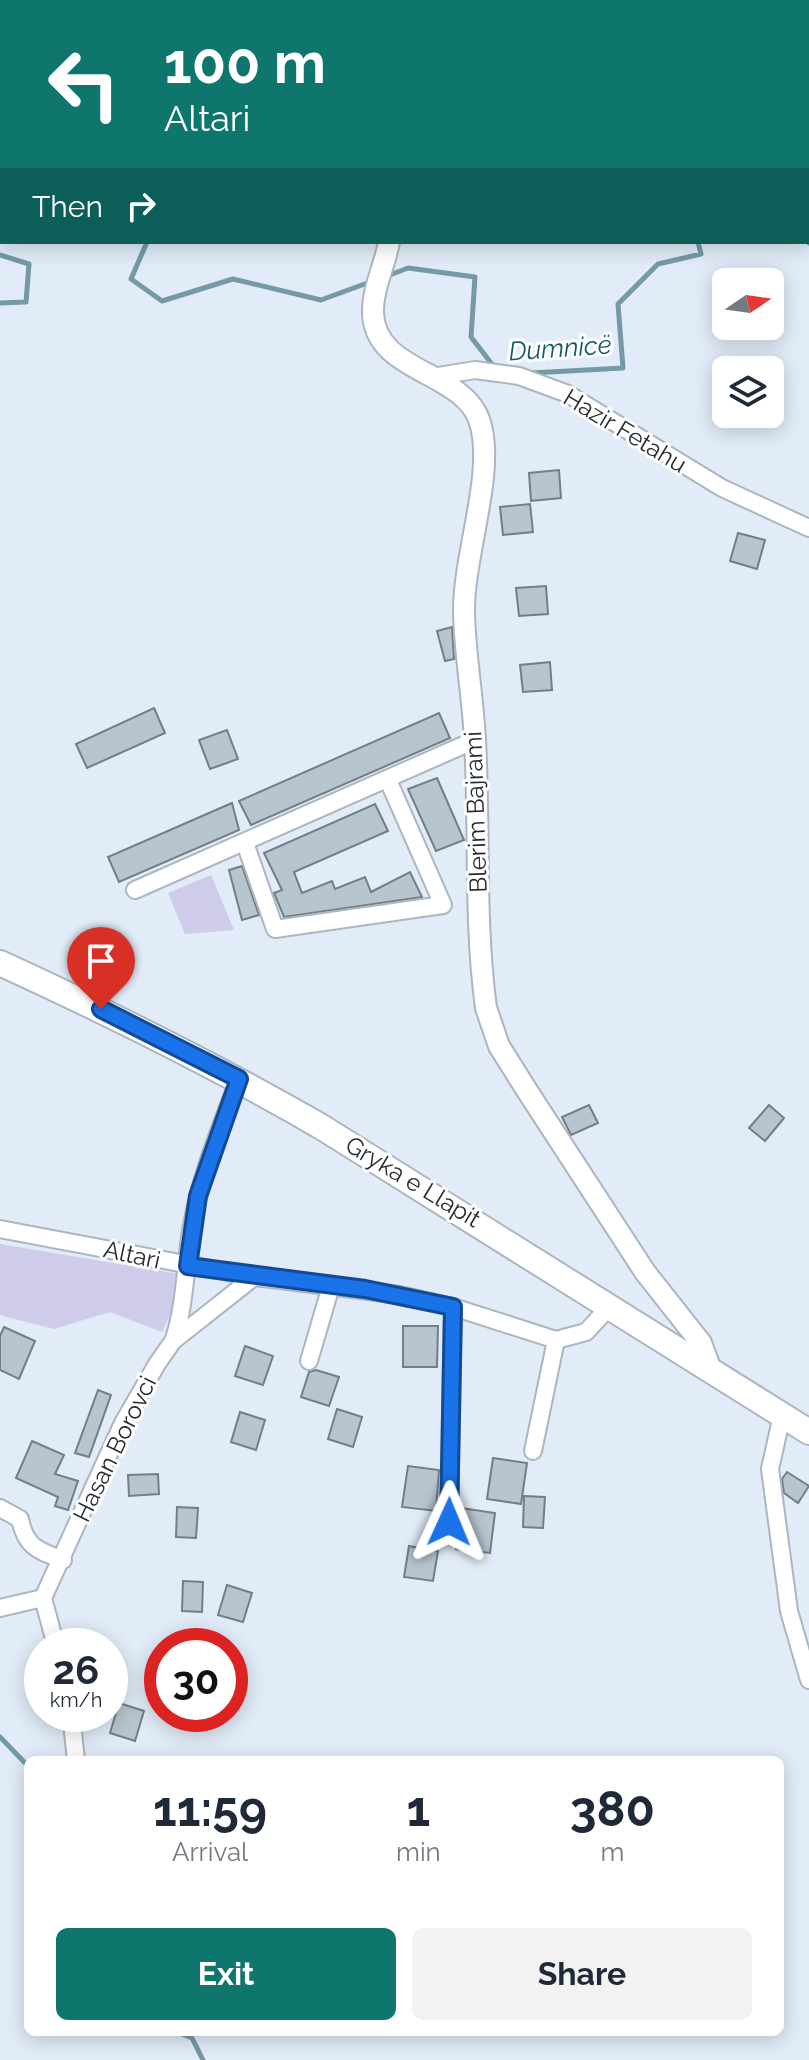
<!DOCTYPE html>
<html lang="en">
<head>
<meta charset="utf-8">
<style>
  :root { --surface:#fff; --page:#f2f2f3; --text:#1f2937; --muted:#747a83; --accent:#0f766e }
  body { margin:0; font-family:Raleway,sans-serif; background:var(--page); color:var(--text); height:100vh; display:flex; flex-direction:column; font-size:30px; white-space:nowrap }
  * { box-sizing:border-box; margin:0 }
  p { font-size:26px; color:var(--muted) }
  .icon { flex:none; width:44px; height:44px; fill:none; stroke:currentColor; stroke-width:2; stroke-linecap:round; stroke-linejoin:round }
  .map { position:relative; flex:1; overflow:hidden }
  .details { position:absolute; left:24px; top:1756px; width:760px; height:280px; display:flex; flex-direction:column; background:var(--surface); border-radius:12px; box-shadow:0 4px 20px #0003 }
  .details>* { flex:none }
  .top-card { position:absolute; left:0px; top:0px; width:810px; height:244px; box-shadow:0 4px 20px #0003; background:#0f766e; color:#fff; overflow:hidden }
  .needle { width:52px; rotate:77deg }
  .fabs { position:absolute; left:712px; top:268px; display:grid; gap:16px }
  .fabs a { display:grid; place-items:center; width:72px; height:72px; border-radius:12px; background:var(--surface); box-shadow:0 4px 20px #0003; font-size:40px }
  .speed { position:absolute; left:24px; top:1628px; display:flex; gap:16px; font-size:40px; font-weight:700; text-align:center }
  .speed>* { display:grid; place-content:center; width:104px; height:104px; border-radius:50%; background:var(--surface); box-shadow:0 4px 20px #0003; line-height:1 }
  .speed small { font-size:20px; font-weight:400 }
  .speed .limit { border:12px solid #d22; background:#fff; color:#111 }
  .pin { position:absolute; display:grid; place-items:center; width:68px; height:68px; color:#fff; margin:-82px -34px; border-radius:50% 50% 50% 0; rotate:-45deg; box-shadow:0 0 8px #0007 }
  .pin .icon { rotate:45deg }
  .me { position:absolute; width:88px; margin:-44px; rotate:1deg; stroke-linejoin:round; filter:drop-shadow(0 0 6px #0008) }
  .turn { display:flex; align-items:center; gap:28px; height:168px; padding:0 32px; font-size:36px }
  .turn .icon { width:104px; height:104px; stroke-width:2.5 }
  .turn b { display:block; font-size:56px; line-height:68px }
  .then { display:flex; align-items:center; height:76px; padding:0 32px; background:#0003; gap:16px; font-size:30px }
  .eta { display:flex; justify-content:space-evenly; align-items:center; height:136px; text-align:center }
  .eta b { font-size:48px; font-weight:700; line-height:56px }
  .action { display:flex; gap:16px; margin-top:auto; padding:16px 32px }
  .action a { flex:1; height:92px; border-radius:12px; background:var(--accent); color:#fff; font-size:32px; font-weight:700; line-height:92px; text-align:center }
  .action a+a { background:var(--page); color:var(--text) }
  .map>svg:first-child { display:block }
  .green { fill:#cecbeb }
  .lines { fill:none; stroke-linecap:round; stroke-linejoin:round }
  .stream { stroke:#759aa5; stroke-width:5 }
  .building { fill:#b7c5ce; stroke:#717f87; stroke-width:2 }
  .minor-casing { stroke:#acb6c2; stroke-width:20 }
  .tertiary-casing { stroke:#acb6c2; stroke-width:24 }
  .primary-casing { stroke:#acb6c2; stroke-width:28 }
  .minor { stroke:#fff; stroke-width:16 }
  .tertiary { stroke:#fff; stroke-width:20 }
  .primary { stroke:#fff; stroke-width:24 }
  .route-casing { stroke:#114b97; stroke-width:20 }
  .route { stroke:#1a73e8; stroke-width:14 }
  .labels { text-anchor:middle; stroke-width:6; stroke-linejoin:round; paint-order:stroke }
  .street-label { font-size:24px; fill:#272b2f; stroke:#fff }
  .water-label { font-size:26px; font-style:italic; fill:#145a69; stroke:#fff }
</style>
</head>
<body>
<div class="map">
<svg width="809" height="2060" viewBox="0 0 809 2060">
  <rect width="100%" height="100%" fill="#e1ecf8"/>
  <g class="green">
    <polygon points="211,875 234,930 185,934 168,893"/>
    <polygon points="0,1244 179,1274 176,1302 162,1332 110,1312 54,1329 3,1316 0,1314"/>
  </g>
  <g class="lines">
    <g class="stream">
      <polyline points="0,191 2,192"/>
      <polyline points="147,242 131,279 162,301 233,279 321,300 370,282"/>
      <polyline points="808,242 809,243"/>
      <polyline points="0,255 29,264 26,302 0,303"/>
      <polyline points="387,276 408,268 475,277 471,337 495,368"/>
      <polyline points="531,373 623,368 618,304 658,264 701,254 698,242"/>
      <polyline points="0,1737 28,1766"/>
      <polyline points="177,2032 192,2038 203,2060"/>
    </g>
  </g>
  <g class="building">
    <polygon points="559,470 561,498 531,501 529,473"/>
    <polygon points="530,504 533,532 503,535 500,507"/>
    <polygon points="738,533 765,540 757,569 730,561"/>
    <polygon points="546,586 548,614 519,616 516,588"/>
    <polygon points="452,627 454,659 445,661 437,631"/>
    <polygon points="550,662 552,690 523,692 520,665"/>
    <polygon points="154,708 165,733 87,768 76,744"/>
    <polygon points="439,713 450,738 251,825 239,801"/>
    <polygon points="227,730 238,759 210,769 199,740"/>
    <polygon points="437,778 464,840 436,851 408,789"/>
    <polygon points="232,803 239,830 119,882 108,857"/>
    <polygon points="375,804 388,831 294,872 302,893 332,881 335,889 365,877 371,892 410,872 422,897 284,917 274,893 282,890 264,853"/>
    <polygon points="242,866 259,915 242,920 229,870"/>
    <polygon points="589,1105 598,1123 571,1135 562,1117"/>
    <polygon points="769,1105 784,1118 765,1141 749,1128"/>
    <polygon points="403,1326 438,1326 437,1367 403,1367"/>
    <polygon points="4,1327 35,1341 19,1379 0,1370 0,1336"/>
    <polygon points="245,1346 273,1356 263,1385 235,1376"/>
    <polygon points="316,1370 339,1377 329,1406 301,1397 309,1372"/>
    <polygon points="98,1390 111,1395 89,1457 75,1453"/>
    <polygon points="337,1409 362,1417 353,1447 328,1439"/>
    <polygon points="240,1412 265,1420 256,1450 231,1442"/>
    <polygon points="32,1441 64,1455 55,1474 78,1481 68,1510 55,1506 58,1497 16,1478"/>
    <polygon points="493,1458 527,1463 521,1504 487,1499"/>
    <polygon points="408,1466 439,1470 436,1511 402,1507"/>
    <polygon points="787,1472 809,1486 798,1503 784,1493 782,1479"/>
    <polygon points="158,1474 159,1494 129,1496 128,1475"/>
    <polygon points="524,1496 545,1497 543,1528 523,1527"/>
    <polygon points="177,1507 198,1508 196,1538 176,1537"/>
    <polygon points="461,1508 495,1513 490,1553 456,1549"/>
    <polygon points="409,1546 438,1551 433,1581 404,1577"/>
    <polygon points="183,1581 203,1582 202,1612 182,1611"/>
    <polygon points="227,1585 252,1593 243,1622 218,1615"/>
    <polygon points="119,1703 144,1711 135,1741 110,1733"/>
  </g>
  <g class="lines">
    <g class="minor-casing">
      <g id="minor">
        <polyline points="432,377 475,370 519,376 568,394 722,488 809,528"/>
        <polyline points="245,843 275,929 443,905 388,780"/>
        <polyline points="135,890 475,740"/>
        <polyline points="0,1229 254,1277 400,1295 453,1307 556,1340 586,1332 611,1305"/>
        <path d="M174 1339C186 1301 185 1264 192 1225 201 1174 221 1127 239 1079"/>
        <polyline points="309,1361 331,1286"/>
        <polyline points="782,1415 770,1469 789,1611 809,1680"/>
        <polyline points="533,1451 556,1340"/>
        <path d="M0 1508 20 1519C26 1548 38 1550 63 1560"/>
        <polyline points="449,1522 453,1307"/>
        <polyline points="0,1608 43,1598"/>
        <polyline points="56,1646 43,1598 123,1423 157,1364 173,1341 254,1277"/>
        <polyline points="71,1714 76,1760"/>
      </g>
    </g>
    <g class="tertiary-casing">
      <g id="tertiary">
        <polyline points="516,2 517,0"/>
        <path d="M389 242C385 265 372 290 373 313 375 375 468 370 481 426 494 477 463 557 464 613 465 656 473 698 475 740 480 829 474 920 486 1008L499 1046 526 1089 645 1272 701 1343 711 1370"/>
      </g>
    </g>
    <g class="primary-casing">
      <path id="primary" d="M0 963C109 1013 216 1066 320 1126L809 1432"/>
    </g>
    <use href="#minor" class="minor"/>
    <use href="#tertiary" class="tertiary"/>
    <use href="#primary" class="primary"/>
  </g>
  <g class="lines">
    <g class="route-casing">
      <polyline id="route" points="101,1009 239,1079 198,1196 188,1266 365,1289 453,1307 449,1522"/>
    </g>
    <use href="#route" class="route"/>
  </g>
  <g class="labels">
    <g class="street-label">
      <text transform="translate(625 431) rotate(31)" y="8">Hazir Fetahu</text>
      <text transform="translate(476 812) rotate(-92)" y="8">Blerim Bajrami</text>
      <text transform="translate(413 1182) rotate(31)" y="8">Gryka e Llapit</text>
      <text transform="translate(132 1255) rotate(12)" y="8">Altari</text>
      <text transform="translate(115 1449) rotate(-64)" y="8">Hasan Borovci</text>
    </g>
    <g class="water-label">
      <text transform="translate(560 348) rotate(-4)" y="9">Dumnicë</text>
    </g>
  </g>
</svg>
<div class="fabs">
<a><svg class="needle" viewBox="-14 -14 28 28"><path d="M0-13l5 13h-10z" fill="#e53935"/><path d="M0 13l5-13h-10z" fill="#747a83"/></svg></a>
<a><svg class="icon" aria-label="layers" viewBox="0 0 24 24"><path d="M12 4l9 5-9 5-9-5zM3 14l9 5 9-5"/></svg></a>
</div>
<div class="speed"><div>26<small>km/h</small></div><div class="limit">30</div></div>
<div class="pin" style="left:101px;top:1009px;background:#d93025"><svg class="icon" aria-label="arrive" viewBox="0 0 24 24"><path d="M6 21V4h12l-3 4 3 4H6"/></svg></div>
<svg class="me" style="left:449px;top:1522px" viewBox="-20 -20 40 40"><path d="M0-17L14 15 0 8-14 15z" fill="#1a73e8" stroke="#fff" stroke-width="4"/></svg>
<div class="top-card">
<div class="turn"><svg class="icon" aria-label="left" viewBox="0 0 24 24"><path d="M17 20v-9H6M10 6l-5 5 5 5"/></svg><div><b>100 m</b>Altari</div></div>
<div class="then">Then<svg class="icon" aria-label="right" viewBox="0 0 24 24"><path d="M7 20v-9h11M14 6l5 5-5 5"/></svg></div>
</div>
<section class="details">
<div class="eta">
<div><b>11:59</b><p>Arrival</p></div>
<div><b>1</b><p>min</p></div>
<div><b>380</b><p>m</p></div>
</div>
<div class="action"><a>Exit</a><a>Share</a></div>
</section>
</div>
</body>
</html>
